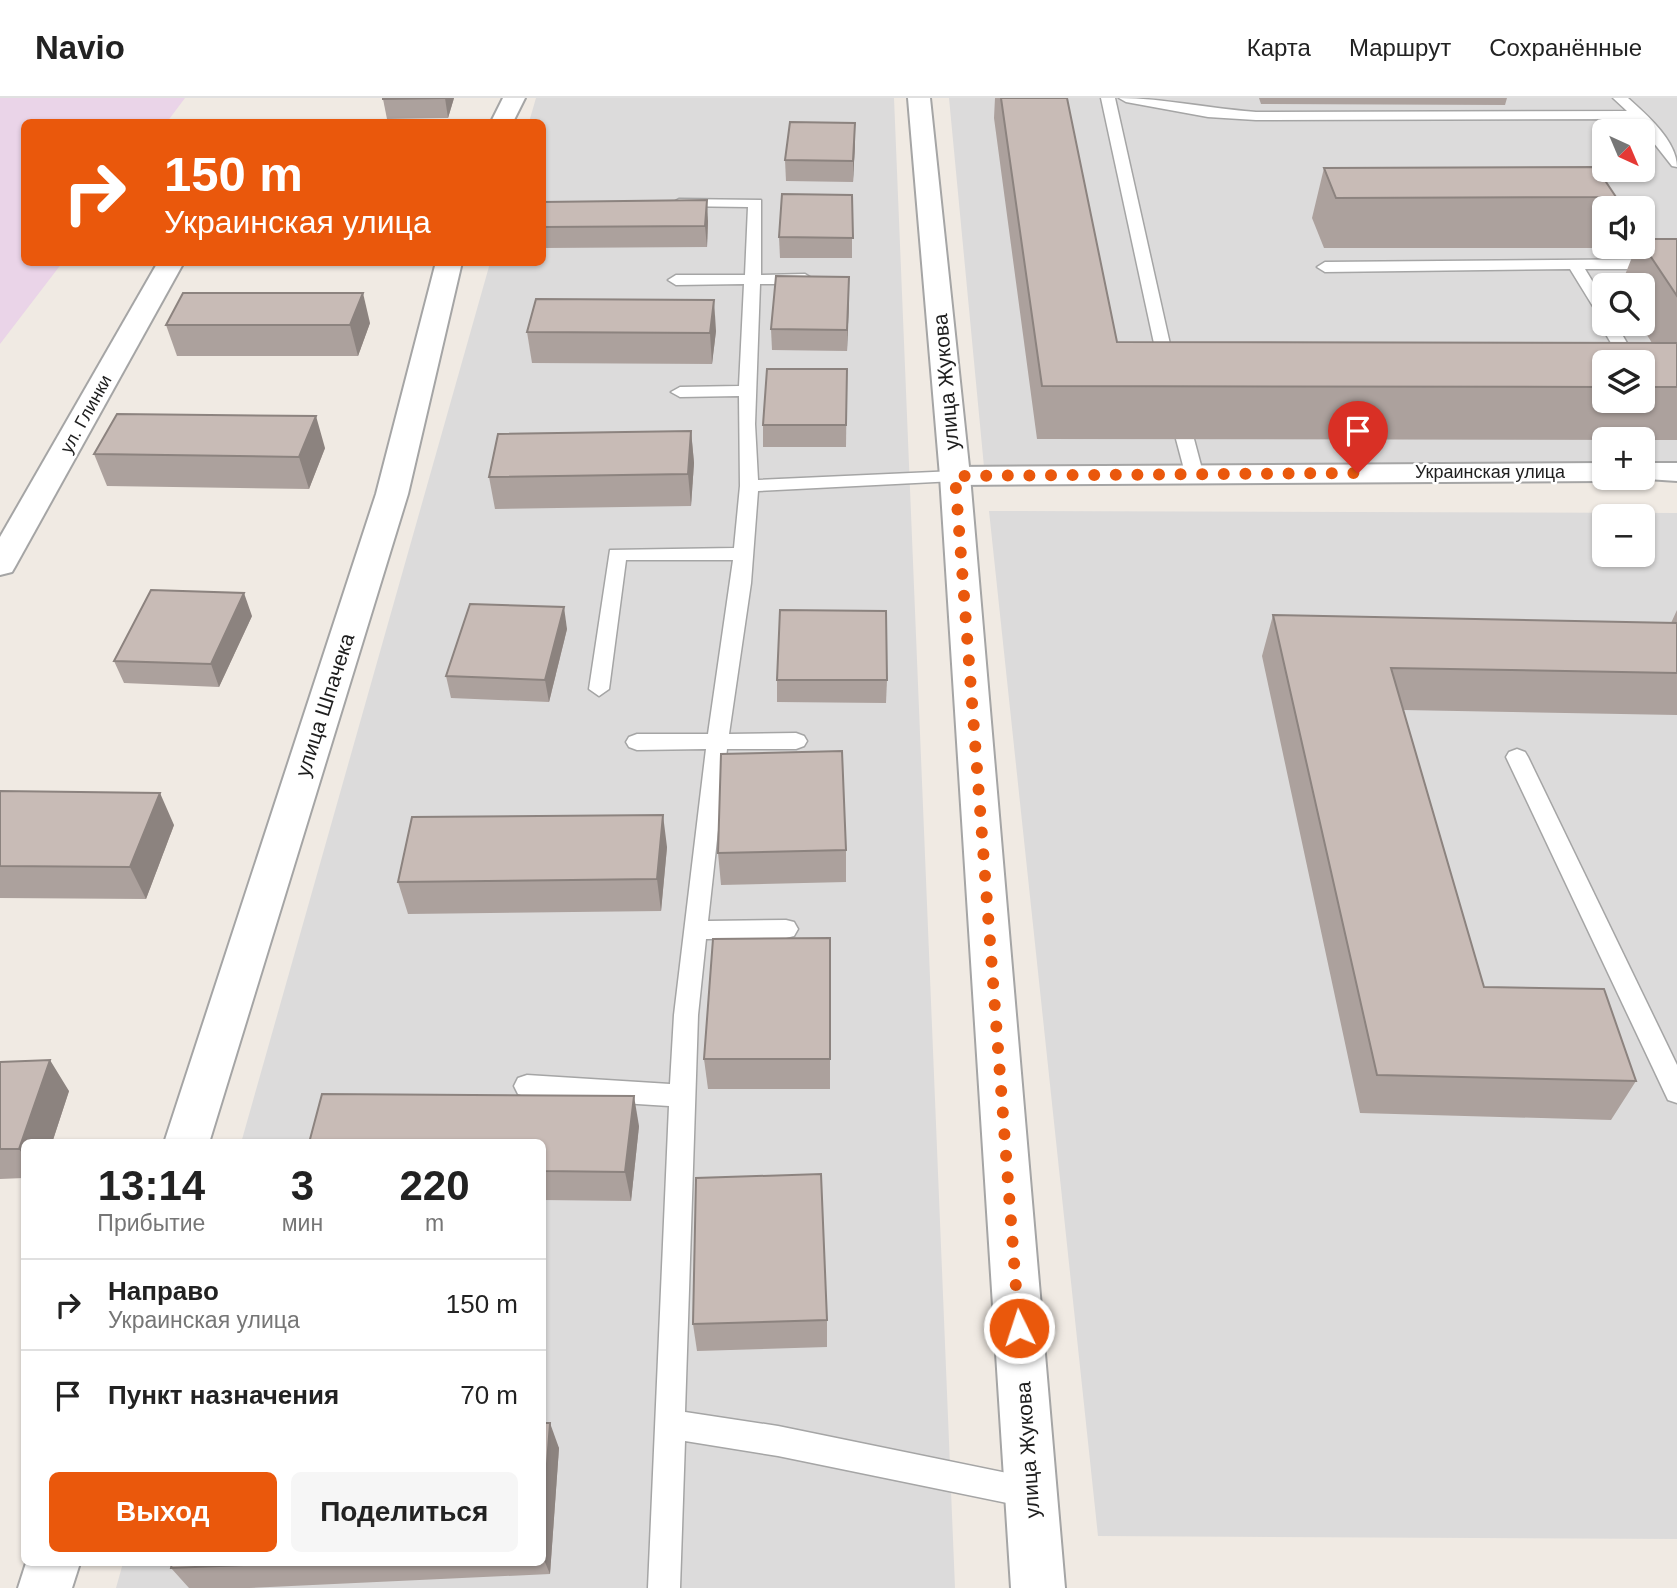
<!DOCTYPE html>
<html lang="ru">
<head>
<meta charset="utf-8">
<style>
  :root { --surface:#fff; --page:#f6f6f6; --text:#222; --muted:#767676; --line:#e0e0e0; --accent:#ea580c }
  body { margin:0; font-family:Helvetica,sans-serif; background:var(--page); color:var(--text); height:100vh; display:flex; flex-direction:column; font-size:26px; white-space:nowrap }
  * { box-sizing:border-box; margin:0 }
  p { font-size:23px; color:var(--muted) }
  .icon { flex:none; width:38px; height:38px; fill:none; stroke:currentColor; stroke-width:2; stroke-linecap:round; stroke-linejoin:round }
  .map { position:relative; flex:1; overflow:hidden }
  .sheet { position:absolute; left:21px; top:1041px; width:525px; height:427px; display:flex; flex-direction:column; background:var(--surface); border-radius:10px; box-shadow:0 2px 5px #0004 }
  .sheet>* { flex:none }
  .top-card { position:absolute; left:21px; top:21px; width:525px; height:147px; border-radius:10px; box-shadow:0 2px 5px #0004; background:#ea580c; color:#fff; overflow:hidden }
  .needle { width:46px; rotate:136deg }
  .tools { position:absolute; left:1592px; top:21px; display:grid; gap:14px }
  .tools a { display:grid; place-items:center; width:63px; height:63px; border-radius:10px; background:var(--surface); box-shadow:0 2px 5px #0004; font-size:35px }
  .pin { position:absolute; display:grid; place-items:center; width:60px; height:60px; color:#fff; margin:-72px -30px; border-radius:50% 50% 50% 0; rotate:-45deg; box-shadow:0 0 7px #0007 }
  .pin .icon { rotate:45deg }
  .me { position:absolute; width:77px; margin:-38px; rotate:356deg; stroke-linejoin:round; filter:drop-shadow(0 0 5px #0008) }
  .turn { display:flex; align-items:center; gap:24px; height:147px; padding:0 28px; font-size:32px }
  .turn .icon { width:91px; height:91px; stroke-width:2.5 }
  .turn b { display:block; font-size:49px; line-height:60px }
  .eta { display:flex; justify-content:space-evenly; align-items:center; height:119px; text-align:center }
  .eta b { font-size:42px; font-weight:700; line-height:49px }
  .cta { display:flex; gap:14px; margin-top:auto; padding:14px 28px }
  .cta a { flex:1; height:80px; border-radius:10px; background:var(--accent); color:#fff; font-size:28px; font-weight:700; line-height:80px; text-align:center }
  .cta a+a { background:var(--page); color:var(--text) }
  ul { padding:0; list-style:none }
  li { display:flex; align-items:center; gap:21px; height:91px; padding:0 28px; border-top:2px solid var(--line) }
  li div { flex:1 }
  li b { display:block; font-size:26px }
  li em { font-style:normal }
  header { display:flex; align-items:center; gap:42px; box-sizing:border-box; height:98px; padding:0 35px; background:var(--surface); border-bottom:2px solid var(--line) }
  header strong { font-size:33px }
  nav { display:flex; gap:38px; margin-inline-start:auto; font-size:24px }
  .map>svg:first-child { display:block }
  .residential { fill:#dcdbdb; fill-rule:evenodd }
  .industrial { fill:#ead4e8 }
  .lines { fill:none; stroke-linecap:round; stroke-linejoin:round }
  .service-casing { stroke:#a5a5a5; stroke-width:3 }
  .minor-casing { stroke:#a5a5a5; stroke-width:4 }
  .tertiary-casing { stroke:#a5a5a5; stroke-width:4 }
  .service { fill:#fff; fill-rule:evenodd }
  .minor { fill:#fff; fill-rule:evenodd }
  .tertiary { fill:#fff; fill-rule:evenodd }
  .wall { fill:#aca19d; fill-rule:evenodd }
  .shaded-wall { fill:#8c837f }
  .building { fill:#c8bbb6; stroke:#8c837f; stroke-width:2 }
  .route { stroke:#ea580c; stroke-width:12; stroke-dasharray:0 21.6 }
  .labels { text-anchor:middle; stroke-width:5; stroke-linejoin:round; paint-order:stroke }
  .far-street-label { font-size:18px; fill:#1e1e1e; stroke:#fff }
  .street-label { font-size:21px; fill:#1e1e1e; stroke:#fff }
</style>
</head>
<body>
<header>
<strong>Navio</strong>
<nav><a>Карта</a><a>Маршрут</a><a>Сохранённые</a></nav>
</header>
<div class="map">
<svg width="1677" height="1490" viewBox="0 0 1677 1490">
  <rect width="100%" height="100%" fill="#f0eae3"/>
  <g class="residential">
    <polygon points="536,0 894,0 955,1490 116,1490 123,1465 542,1465 542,1045 241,1045 490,165 542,164 542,24 529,24"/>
    <path d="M949 0H1677V371H1643V341H1605V371L984 369ZM1605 33H1643V72H1605ZM1605 110H1643V149H1605ZM1605 187H1643V226H1605ZM1605 264H1643V303H1605Z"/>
    <path d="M989 413 1677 415V1441L1098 1438ZM1605 418H1643V457H1605Z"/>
  </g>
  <polygon class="industrial" points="0,0 185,0 167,24 24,24 24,164 62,165 0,246"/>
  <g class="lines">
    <g class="service-casing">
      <g id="service">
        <polygon points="1101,0 1115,0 1176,273 1174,277 1162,277 1160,273"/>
        <path d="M1119 0C1165 0 1210 11 1256 14L1627 13 1613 0H1628C1647 17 1677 43 1677 69L1672 68 1635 21 1256 22 1208 19 1126 4Z"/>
        <polygon points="679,101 761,102 761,177 805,176 813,181 805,186 760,186 755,326 758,382 955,373 964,378 955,383 758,393 751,485 729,636 796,635 804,638 807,643 804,648 796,651 727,651 708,823 786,822 794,824 798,831 794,838 786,840 706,841 698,917 685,1314 778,1328 1031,1380 1042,1384 1046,1395 1042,1406 1031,1410 778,1358 685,1343 680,1490 648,1490 669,1008 527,999 518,996 514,988 518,980 527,977 670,986 674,917 706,651 637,652 629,649 626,644 629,639 637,636 708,636 733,462 626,462 609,591 599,598 589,591 610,452 734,450 740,388 739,298 680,299 671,294 680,289 739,288 744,186 676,187 668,182 676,177 745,177 748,109 674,108 672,105"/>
        <polygon points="1677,161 1677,171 1585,171 1605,204 1605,226 1616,226 1638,264 1622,264 1600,226 1602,223 1570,171 1325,174 1317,169 1325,164"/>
        <polygon points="1185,336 1194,341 1203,375 1200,379 1188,379 1185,375 1176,341"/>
        <polygon points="1517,651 1525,654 1528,659 1677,967 1677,1005 1668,1002 1506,659 1509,654"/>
      </g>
    </g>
    <g class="minor-casing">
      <g id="minor">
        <polygon points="158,164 184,164 16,467 12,474 0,477 0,439"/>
        <polygon points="1605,365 1605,380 1616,380 1605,383 955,387 944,385 940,378 944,371 955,369"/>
        <polygon points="1643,365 1677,365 1677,383 1632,380 1643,380"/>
      </g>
    </g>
    <g class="tertiary-casing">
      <g id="tertiary">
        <polygon points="503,0 525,0 513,24 491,24"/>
        <polygon points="908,0 930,0 970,378 1065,1490 1011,1490 940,378"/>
        <polygon points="436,164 462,164 408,396 209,1045 164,1045 376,396"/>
        <polygon points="26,1465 80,1465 72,1490 18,1490"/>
      </g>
    </g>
    <use href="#service" class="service"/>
    <use href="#minor" class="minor"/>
    <use href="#tertiary" class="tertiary"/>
  </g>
  <g class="wall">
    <polygon points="454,0 448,20 387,21 383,1"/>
    <path d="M995 0H1067L1117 244 1652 245 1640 226H1643V187H1621L1636 149H1643V141H1677V342L1037 341 994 20ZM1605 264H1643V303H1605Z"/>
    <polygon points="1259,0 1507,0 1505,7 1261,6"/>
    <polygon points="855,45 853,84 786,83 785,62"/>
    <polygon points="1324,70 1616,99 1612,110 1605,110 1605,130 1597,150 1324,150 1312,120"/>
    <polygon points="852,97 852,160 780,160 779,139"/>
    <polygon points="542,104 708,123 707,149 542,150"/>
    <polygon points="849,200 847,253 772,252 771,231"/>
    <polygon points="370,225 358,258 177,258 166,227"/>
    <polygon points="716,233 712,266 532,265 527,234"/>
    <polygon points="847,271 846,349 763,349 763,327"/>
    <polygon points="691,333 694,365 691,408 495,411 489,379"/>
    <polygon points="325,350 309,391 107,388 94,356"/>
    <polygon points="1677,512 1677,617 1403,612 1484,889 1636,983 1611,1022 1360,1015 1262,558 1273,517 1671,525"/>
    <polygon points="252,518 219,589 124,585 114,563"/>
    <polygon points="567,531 549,604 451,600 446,578"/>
    <polygon points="777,582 887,582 886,605 777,604"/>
    <polygon points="0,693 174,727 146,801 0,800"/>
    <polygon points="667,749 661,813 408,816 398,784"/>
    <polygon points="846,752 846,784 721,787 718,755"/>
    <polygon points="830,840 830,991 708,991 704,961"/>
    <polygon points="0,964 69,993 52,1045 24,1045 24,1080 0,1081"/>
    <polygon points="639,1028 631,1103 542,1102 542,1045"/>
    <polygon points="827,1222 827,1249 697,1253 693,1226"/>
    <polygon points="542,1325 559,1350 550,1476 249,1490 189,1490 171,1470 172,1465 542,1465"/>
  </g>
  <g class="shaded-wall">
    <polygon points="445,0 454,0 448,20"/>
    <polygon points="855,25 855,45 853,84 853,63"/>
    <polygon points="707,102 708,123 707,149 705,128"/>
    <polygon points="849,179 849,200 847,253 847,232"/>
    <polygon points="363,195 370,225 358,258 350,227"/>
    <polygon points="714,202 716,233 712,266 710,235"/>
    <polygon points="316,318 325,350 309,391 299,359"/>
    <polygon points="691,333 694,365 691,408 688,376"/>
    <polygon points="244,495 252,518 219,589 211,566"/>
    <polygon points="564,509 567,531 549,604 545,582"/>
    <polygon points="160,695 174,727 146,801 130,769"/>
    <polygon points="663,717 667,749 661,813 657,781"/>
    <polygon points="50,962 69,993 52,1045 24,1045 24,1058 19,1051"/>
    <polygon points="634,998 639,1028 631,1103 625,1074"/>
    <polygon points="550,1325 559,1350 550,1476 542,1457 542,1433"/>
  </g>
  <g class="building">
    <polygon points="383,0 445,0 383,1"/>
    <polygon points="1001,0 1067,0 1117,244 1677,245 1677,289 1643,289 1643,264 1605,264 1605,289 1042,288"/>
    <polygon points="790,24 855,25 853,63 785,62"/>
    <polygon points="1596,69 1616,99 1336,100 1324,70"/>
    <polygon points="782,96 852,97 853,140 779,139"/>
    <polygon points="707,102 705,128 542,129 542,104"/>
    <polygon points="1643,141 1677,141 1677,198 1643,147"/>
    <polygon points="776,178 849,179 847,232 771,231"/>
    <polygon points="183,195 363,195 350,227 166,227"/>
    <polygon points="536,201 714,202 710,235 527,234"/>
    <polygon points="767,271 847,271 846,327 763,327"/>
    <polygon points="117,316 316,318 299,359 94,356"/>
    <polygon points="691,333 688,376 489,379 498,336"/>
    <polygon points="151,492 244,495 211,566 114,563"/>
    <polygon points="470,506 564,509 545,582 446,578"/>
    <polygon points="780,512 886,513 887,582 777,582"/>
    <polygon points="1273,517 1677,525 1677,575 1391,570 1484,889 1604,891 1636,983 1377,977"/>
    <polygon points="842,653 846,752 718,755 721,656"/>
    <polygon points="0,693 160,695 130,769 0,768"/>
    <polygon points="663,717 657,781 398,784 412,719"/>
    <polygon points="830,840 830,961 704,961 713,841"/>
    <polygon points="50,962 19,1051 0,1051 0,964"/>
    <polygon points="322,996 634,998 625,1074 542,1073 542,1045 309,1045"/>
    <polygon points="821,1076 827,1222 693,1226 696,1080"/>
    <polygon points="542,1325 550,1325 542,1433"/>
    <polygon points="172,1465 292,1465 171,1470"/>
  </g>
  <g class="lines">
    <polyline class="route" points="1019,1230 955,378 1358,375"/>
  </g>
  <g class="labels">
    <g class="far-street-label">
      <text transform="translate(86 316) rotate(-61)" y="6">ул. Глинки</text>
      <text x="1490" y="380">Украинская улица</text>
    </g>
    <g class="street-label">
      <text transform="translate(946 284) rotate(-95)" y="7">улица Жукова</text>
      <text transform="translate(325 607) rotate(-72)" y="7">улица Шпачека</text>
      <text transform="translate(1028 1352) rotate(-94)" y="7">улица Жукова</text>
    </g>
  </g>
</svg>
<div class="tools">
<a><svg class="needle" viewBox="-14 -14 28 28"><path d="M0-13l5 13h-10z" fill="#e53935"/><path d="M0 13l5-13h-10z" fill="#767676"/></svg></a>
<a><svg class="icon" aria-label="sound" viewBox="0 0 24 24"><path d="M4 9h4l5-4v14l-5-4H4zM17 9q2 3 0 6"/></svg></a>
<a><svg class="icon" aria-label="search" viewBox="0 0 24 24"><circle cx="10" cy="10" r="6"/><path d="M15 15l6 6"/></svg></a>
<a><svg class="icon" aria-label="layers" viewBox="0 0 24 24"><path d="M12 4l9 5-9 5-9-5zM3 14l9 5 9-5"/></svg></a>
<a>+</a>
<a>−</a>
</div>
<div class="pin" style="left:1358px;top:375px;background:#d93025"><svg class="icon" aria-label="arrive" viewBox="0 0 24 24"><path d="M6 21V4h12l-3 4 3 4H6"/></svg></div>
<svg class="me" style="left:1019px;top:1230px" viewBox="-20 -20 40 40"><circle r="17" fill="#ea580c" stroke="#fff" stroke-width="3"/><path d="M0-11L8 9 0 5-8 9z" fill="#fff"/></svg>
<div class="top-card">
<div class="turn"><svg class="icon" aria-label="right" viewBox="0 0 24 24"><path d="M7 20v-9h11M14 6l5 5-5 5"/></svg><div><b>150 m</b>Украинская улица</div></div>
</div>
<section class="sheet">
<div class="eta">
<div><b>13:14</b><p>Прибытие</p></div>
<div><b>3</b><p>мин</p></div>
<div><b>220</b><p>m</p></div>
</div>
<ul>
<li><svg class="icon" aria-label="right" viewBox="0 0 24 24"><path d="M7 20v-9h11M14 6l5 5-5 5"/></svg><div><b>Направо</b><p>Украинская улица</p></div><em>150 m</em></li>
<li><svg class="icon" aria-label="arrive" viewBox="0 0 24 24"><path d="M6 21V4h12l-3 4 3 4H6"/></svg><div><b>Пункт назначения</b></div><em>70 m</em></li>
</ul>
<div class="cta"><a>Выход</a><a>Поделиться</a></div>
</section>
</div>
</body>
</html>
